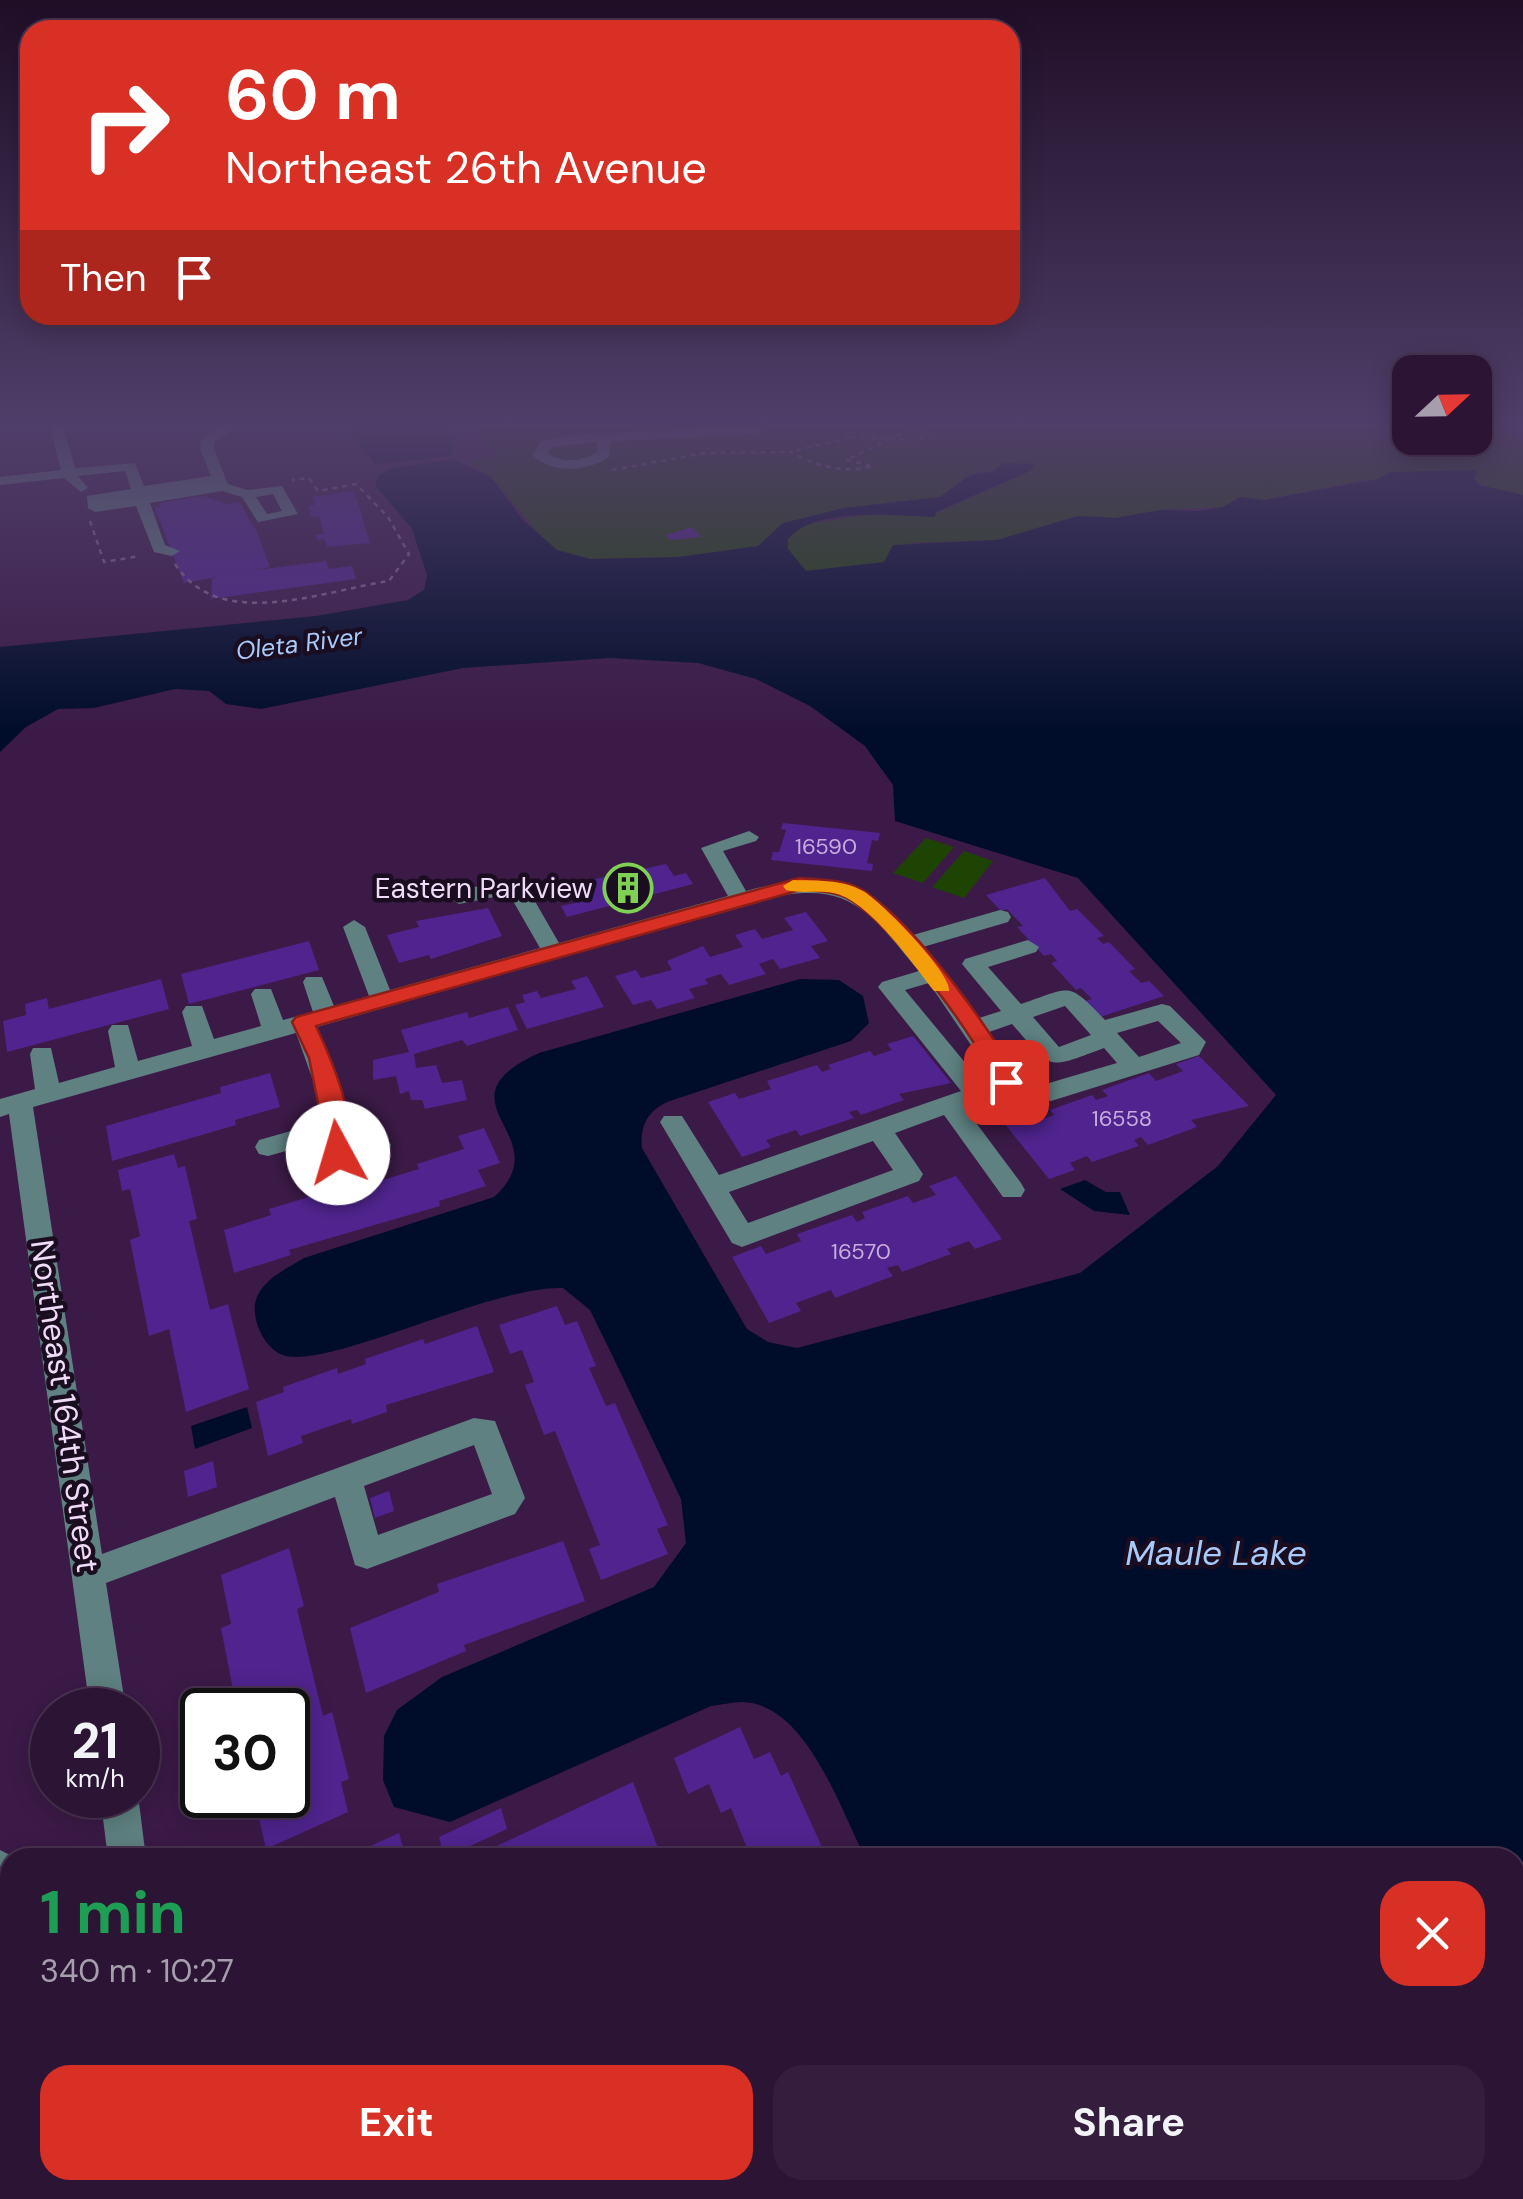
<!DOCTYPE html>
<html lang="en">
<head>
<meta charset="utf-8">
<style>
  :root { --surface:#2c1435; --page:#341d3d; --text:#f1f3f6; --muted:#a69ead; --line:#483350; --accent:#d93025 }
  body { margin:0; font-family:"DM Sans",sans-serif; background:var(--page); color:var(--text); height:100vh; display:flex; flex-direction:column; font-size:38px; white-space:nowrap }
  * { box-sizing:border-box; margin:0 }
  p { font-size:32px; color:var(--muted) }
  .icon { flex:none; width:55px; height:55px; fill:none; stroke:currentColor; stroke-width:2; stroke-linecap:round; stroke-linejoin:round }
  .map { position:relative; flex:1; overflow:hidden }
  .side { position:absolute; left:0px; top:1848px; width:1525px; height:352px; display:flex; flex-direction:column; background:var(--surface); border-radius:30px 30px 0 0; box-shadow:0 5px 25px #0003,0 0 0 2px var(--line) }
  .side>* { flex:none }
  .hud { position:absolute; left:20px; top:20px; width:1000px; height:305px; border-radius:30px; box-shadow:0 5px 25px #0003,0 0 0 2px var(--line); background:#d93025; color:#fff; overflow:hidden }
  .needle { width:65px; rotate:68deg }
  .controls { position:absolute; left:1392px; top:355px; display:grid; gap:20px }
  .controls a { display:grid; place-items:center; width:100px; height:100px; border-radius:20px; background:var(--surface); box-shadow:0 5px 25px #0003,0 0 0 2px var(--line); font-size:50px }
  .speed { position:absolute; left:30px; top:1688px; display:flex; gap:20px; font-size:50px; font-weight:700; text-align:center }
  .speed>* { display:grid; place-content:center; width:130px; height:130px; border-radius:50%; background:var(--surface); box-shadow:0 5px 25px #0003,0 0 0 2px var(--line); line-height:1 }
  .speed small { font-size:25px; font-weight:400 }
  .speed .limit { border:5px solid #111; border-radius:15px; background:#fff; color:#111 }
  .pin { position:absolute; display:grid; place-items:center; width:85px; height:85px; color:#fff; margin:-42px; border-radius:20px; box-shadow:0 5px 15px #0006 }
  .me { position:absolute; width:110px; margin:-55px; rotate:354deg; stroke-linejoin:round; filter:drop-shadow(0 0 8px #0008) }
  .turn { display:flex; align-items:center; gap:35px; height:210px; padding:0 40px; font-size:45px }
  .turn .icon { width:130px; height:130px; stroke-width:2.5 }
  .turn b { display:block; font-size:70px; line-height:85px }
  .then { display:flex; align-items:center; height:95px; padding:0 40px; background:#0003; gap:20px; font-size:38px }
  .round { display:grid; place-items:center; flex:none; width:105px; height:105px; border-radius:30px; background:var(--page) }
  .overview { display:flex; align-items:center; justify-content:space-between; height:170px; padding:0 40px }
  h1 { font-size:60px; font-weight:700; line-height:75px; color:#1e9e55 }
  .action { display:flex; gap:20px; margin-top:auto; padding:20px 40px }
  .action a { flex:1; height:115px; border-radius:30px; background:var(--accent); color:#fff; font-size:40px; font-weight:700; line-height:115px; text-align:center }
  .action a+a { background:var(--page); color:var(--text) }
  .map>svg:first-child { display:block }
  .green { fill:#1e4404 }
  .water { fill:#000d2a }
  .building { fill:#4f248e }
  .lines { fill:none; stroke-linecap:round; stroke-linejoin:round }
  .path { stroke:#82668c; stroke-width:2.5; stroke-dasharray:5 5; stroke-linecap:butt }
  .minor { fill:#5f8181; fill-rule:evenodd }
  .route { fill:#d93025; stroke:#8d1f18; stroke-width:2.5 }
  .slow { fill:#f59e0b }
  .labels { text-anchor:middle; stroke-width:9; stroke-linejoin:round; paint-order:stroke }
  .number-label { font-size:22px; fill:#c7addd }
  .far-water-label { font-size:25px; font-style:italic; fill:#a7cafa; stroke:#1b0d20 }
  .poi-label { font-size:28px; fill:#efdbf7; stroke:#1b0d20; text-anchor:end }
  .near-street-label { font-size:32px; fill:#efdbf7; stroke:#1b0d20 }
  .near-water-label { font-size:35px; font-style:italic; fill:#a7cafa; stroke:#1b0d20 }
</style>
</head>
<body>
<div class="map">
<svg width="1523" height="2199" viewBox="0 0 1523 2199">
  <rect width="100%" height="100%" fill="#3b1a47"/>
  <g class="green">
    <polygon points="473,424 1410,424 1410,438 1475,438 1475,424 1486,424 1523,441 1523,495 1480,485 1473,478 1477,471 1360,481 1264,500 1240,497 1223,507 1161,510 1115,518 1078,516 997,540 910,543 884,562 806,571 788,549 788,539 802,525 857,516 898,512 928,517 1032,470 1025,462 970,475 940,497 844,508 783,523 758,546 679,557 590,559 557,550 547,543 491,477 467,462 498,455"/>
    <polygon points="926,838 954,847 923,883 893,873"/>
    <polygon points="964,851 993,861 964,898 932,887"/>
  </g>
  <g class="water">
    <polygon points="343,424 446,424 455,450 451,456 375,464"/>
    <path d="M453 459 491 477 523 520 557 550 590 559 679 557 758 546 783 523 844 508 940 497 970 475 992 472 1004 463 1034 464 1032 470 936 512 935 517C895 516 816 506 788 539V549L806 571 884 562 893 545 997 540 1078 516 1115 518 1161 510 1197 511 1223 507 1240 497 1264 500 1378 479 1390 472 1478 470 1474 478 1480 485 1523 495V2199H711L721 2190H1515V1858L865 1857C840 1809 806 1703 742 1702 732 1702 721 1705 711 1706L450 1822 394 1807 383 1780 384 1736 397 1710 442 1677 654 1587 686 1543 681 1499 614 1359 590 1310 563 1288C492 1285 326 1371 283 1355 263 1348 249 1315 257 1297 265 1278 288 1268 304 1258L494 1197C562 1135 431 1103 539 1053L800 979 839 980 863 996 869 1023 851 1041 667 1102C647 1112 640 1126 642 1148L747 1329 768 1342 797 1348 1080 1273 1218 1166 1276 1095 1078 878 895 821 893 785 865 746 810 706 756 679 698 663 610 658 463 668 261 709 226 704 209 691 175 689 94 708 58 709 26 727 0 752V647L316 616 408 600 424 590 427 575 412 529 375 485 379 475 393 468Z"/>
    <polygon points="1085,1180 1106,1192 1120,1192 1130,1215 1094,1211 1060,1189"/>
    <polygon points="247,1407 252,1428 195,1449 191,1426"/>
  </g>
  <g class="building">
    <polygon points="354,491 370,543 327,547 325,539 317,540 316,535 324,534 319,516 311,517 308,505 315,505 312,497"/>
    <polygon points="203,496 227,504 239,502 256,530 270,567 250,571 326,561 329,569 352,566 356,579 211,599 212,579 217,577 184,583 155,508 161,507 159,503"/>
    <polygon points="692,527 701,537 670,540 666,535"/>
    <polygon points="783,823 880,833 878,841 872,840 867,863 873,864 872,871 771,860 773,852 779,852 786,830 781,829"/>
    <polygon points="666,864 674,876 686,873 693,884 567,917 561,906 575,903 568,890 589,885 586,881"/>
    <polygon points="1045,878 1070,911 1077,909 1104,936 1097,938 1103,944 1109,942 1135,969 1129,971 1141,983 1149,981 1164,996 1100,1017 1085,1001 1092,999 1081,988 1076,990 1051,963 1057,961 1051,954 1044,956 1017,927 1023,926 1007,909 1001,911 986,895"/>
    <polygon points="488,908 502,936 431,959 429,955 399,963 387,935 419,927 416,921"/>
    <polygon points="806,912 828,941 811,946 820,958 780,969 773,959 759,964 766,974 729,985 721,974 705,979 708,984 689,989 695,998 657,1009 651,1000 633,1005 615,976 636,970 641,978 672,970 667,961 703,946 710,957 743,947 735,935 755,929 762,939 793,930 784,918"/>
    <polygon points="309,941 319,970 189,1004 181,974"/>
    <polygon points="587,976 604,1007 527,1029 515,1005 525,1002 522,995 537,991 541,998 576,989 571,981"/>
    <polygon points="161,979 169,1009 7,1052 3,1021 26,1015 25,1004 47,998 49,1009"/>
    <polygon points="508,1007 518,1030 467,1046 462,1040 414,1054 416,1068 436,1065 442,1083 462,1080 467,1100 425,1109 422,1100 411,1100 409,1091 400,1094 396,1076 373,1080 373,1060 409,1052 401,1030 467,1012 469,1018"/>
    <polygon points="913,1036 951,1083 899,1094 904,1100 861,1115 857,1110 849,1112 854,1118 800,1136 796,1130 766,1140 771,1147 742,1157 708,1102 735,1093 739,1099 771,1089 767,1081 817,1065 822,1072 831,1069 828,1065 870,1051 874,1056 892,1050 887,1044"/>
    <polygon points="1199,1056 1249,1106 1191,1120 1197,1127 1148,1145 1141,1137 1134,1140 1139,1146 1092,1162 1087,1156 1070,1163 1075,1170 1049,1179 1004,1123 1029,1114 1035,1122 1054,1115 1050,1110 1092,1095 1096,1100 1108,1096 1102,1090 1149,1073 1156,1081 1183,1071 1176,1064"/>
    <polygon points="270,1073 280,1107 235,1120 236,1125 112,1161 106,1126 221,1093 220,1087"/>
    <polygon points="484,1128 500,1163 478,1170 486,1186 439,1201 440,1206 289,1250 291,1255 234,1273 224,1230 271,1215 269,1209 371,1178 373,1183 419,1169 417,1164 464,1149 458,1136"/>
    <polygon points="174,1154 178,1168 185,1166 197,1219 189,1221 210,1310 228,1304 249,1389 186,1412 169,1329 149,1336 130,1240 140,1236 130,1189 122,1191 118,1170"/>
    <polygon points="956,1176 1002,1239 975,1249 969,1241 947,1249 951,1254 902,1272 898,1265 887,1268 893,1276 835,1298 831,1290 796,1303 801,1311 769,1323 732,1257 761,1246 766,1254 801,1241 797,1234 852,1215 857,1222 865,1218 862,1212 908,1196 913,1203 936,1195 929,1186"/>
    <polygon points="557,1306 565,1325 577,1321 596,1366 589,1368 606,1406 615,1403 668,1525 657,1529 668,1554 601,1580 589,1549 600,1545 555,1431 544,1435 525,1385 534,1382 522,1350 510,1354 499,1325"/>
    <polygon points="477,1326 494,1372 386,1405 387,1412 352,1424 351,1419 301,1436 303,1443 268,1456 256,1402 284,1392 283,1387 337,1368 338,1374 366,1364 365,1359 423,1339 425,1344"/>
    <polygon points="213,1461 217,1487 188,1497 184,1471"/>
    <polygon points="389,1491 394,1511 375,1518 370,1498"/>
    <polygon points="563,1541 585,1601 464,1645 466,1651 366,1693 350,1628 439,1592 437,1584"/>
    <polygon points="289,1548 304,1606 297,1609 323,1716 332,1712 349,1779 341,1782 348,1812 266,1849 257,1809 268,1804 266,1795 288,1795 288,1710 237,1710 221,1628 231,1624 221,1575"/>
    <polygon points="740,1727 754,1759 770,1752 781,1776 788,1772 827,1858 751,1858 731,1808 721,1813 709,1784 688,1794 674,1758"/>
    <polygon points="633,1782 658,1848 637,1858 471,1858"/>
    <polygon points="501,1808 507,1829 444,1858 439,1837"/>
    <polygon points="399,1833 406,1858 344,1858"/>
    <polygon points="315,2190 403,2190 405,2199 317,2199"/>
    <polygon points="530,2190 642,2190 635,2194 637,2199 514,2199"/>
  </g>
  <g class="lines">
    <g class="path">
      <polygon points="912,428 932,434 917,440 891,439"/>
      <path d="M851 437 891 439 846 460 873 466C844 474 816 466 790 452Z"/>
      <polyline points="612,470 704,453 790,452"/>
      <polyline points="90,521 104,562 140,556"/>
      <path d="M175 564C220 633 322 591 389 581L409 554 388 517 356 484 318 491 309 478 292 480"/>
    </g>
    <g class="minor">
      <path d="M49 424H62L75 468 135 463 144 486 211 476 200 449 201 439 225 424H241L215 441 214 449 228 484 247 490 282 486 298 514 258 522 242 497 222 491 150 503 165 545 180 551 172 556 154 552 136 506 95 512 88 508 87 496 131 489 125 471 78 476 88 488 81 492 64 478 0 485V477L61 470ZM273 494 282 511 267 514 256 497Z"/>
      <path d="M785 424 754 434 611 441 609 457C586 472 553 474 532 455L541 441 571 435ZM597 442V452C581 462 564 463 547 454L551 447Z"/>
      <path d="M749 831 759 837 756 841 723 851 746 891C825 870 855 878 913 935L1000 910 1008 912 1011 917 1008 922 923 947 979 1018 1001 1011 962 964 965 959 1028 940 1039 947 1036 952 988 967 1021 1004C1072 987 1067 980 1105 1020L1162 1004 1170 1006 1206 1042 1199 1055 1051 1101 1009 1092 965 1108 1021 1183 1025 1190 1021 1197H1003L944 1115 895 1133 923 1174 919 1181 742 1247 732 1243 660 1122 664 1116H682L719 1175 961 1091 878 987 882 982 919 971C868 910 849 879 764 899L317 1027 340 1086 350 1141 378 1136 387 1138 391 1145 387 1152 337 1163 297 1148 268 1156 259 1154 255 1147 259 1140 298 1129 324 1138 315 1086 296 1033 33 1107 102 1554 474 1418 495 1421 525 1498 515 1514 367 1569 355 1565 335 1497 106 1583 126 1710H90L9 1114 0 1117V1099L35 1089 30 1054 33 1048H51L59 1083 115 1067 108 1031 112 1025H128L138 1061 192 1046 182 1012 186 1006H202L214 1039 261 1026 251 994 255 989H271L283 1020 313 1012 303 982 306 977H322L334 1006 369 996 343 927 354 920 365 927 390 990 540 948 509 894 459 904 448 897 451 892 503 881 525 884 559 943 728 896 701 848ZM929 983 994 1079 982 1083 905 990ZM1065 1006 1091 1035 1059 1047 1033 1017ZM1158 1021 1181 1043 1139 1057 1117 1033ZM1012 1024C1053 1071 1045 1070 1104 1048L1117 1063 1049 1083 1019 1077 989 1032ZM873 1141 893 1170 748 1223 729 1192ZM474 1445 492 1494 378 1535 364 1486Z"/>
      <polygon points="100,1795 138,1795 146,1858 108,1858"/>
      <polygon points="0,1850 16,1858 10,1858 10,1897 0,1893"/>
      <polygon points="10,2134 10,2179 0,2183 0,2138"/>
      <polygon points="146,2190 190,2190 191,2199 147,2199"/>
    </g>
  </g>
  <linearGradient id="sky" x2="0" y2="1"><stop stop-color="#200e27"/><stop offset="0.58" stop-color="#4f3e69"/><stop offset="1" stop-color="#4f3e69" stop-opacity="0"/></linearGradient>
  <rect width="1523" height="732" fill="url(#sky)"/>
  <path class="route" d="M799 878C822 880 848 879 867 893 920 930 985 1023 1019 1079L1014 1087H998C979 1040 897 931 852 901 837 891 817 891 800 890L316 1026C330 1056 361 1127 346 1159H329L309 1058 292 1022 296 1017Z"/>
  <path class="slow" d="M793 880C817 881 841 879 863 891 881 901 953 975 949 991H934C913 964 868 899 833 893 818 890 801 894 786 890L783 886Z"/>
  <defs>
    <g id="building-ring" transform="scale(2.5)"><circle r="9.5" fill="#1b0d20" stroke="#7ed153" stroke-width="1.5"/><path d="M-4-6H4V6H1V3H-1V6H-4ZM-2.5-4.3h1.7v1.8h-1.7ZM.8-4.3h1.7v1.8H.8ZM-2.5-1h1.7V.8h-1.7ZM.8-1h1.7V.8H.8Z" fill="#7ed153"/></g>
  </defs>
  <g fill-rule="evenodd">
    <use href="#building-ring" x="628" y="888"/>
  </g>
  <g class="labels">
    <g class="number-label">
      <text x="826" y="854">16590</text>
      <text x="1122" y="1126">16558</text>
      <text x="861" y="1259">16570</text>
    </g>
    <g class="far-water-label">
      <text transform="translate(299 643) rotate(-7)" y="9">Oleta River</text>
    </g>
    <g class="poi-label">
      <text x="593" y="898">Eastern Parkview</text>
    </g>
    <g class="near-street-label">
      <text transform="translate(65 1406) rotate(82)" y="11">Northeast 164th Street</text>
    </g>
    <g class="near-water-label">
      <text x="1216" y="1565">Maule Lake</text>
    </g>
  </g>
</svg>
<div class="controls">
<a><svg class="needle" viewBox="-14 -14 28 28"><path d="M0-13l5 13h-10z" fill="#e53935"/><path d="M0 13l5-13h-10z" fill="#a69ead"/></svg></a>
</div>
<div class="speed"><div>21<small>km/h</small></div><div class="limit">30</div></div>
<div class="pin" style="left:1006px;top:1082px;background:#d93025"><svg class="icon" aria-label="arrive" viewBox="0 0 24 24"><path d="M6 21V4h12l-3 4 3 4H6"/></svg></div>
<svg class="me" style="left:338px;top:1153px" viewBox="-20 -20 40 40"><circle r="19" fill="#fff"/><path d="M0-13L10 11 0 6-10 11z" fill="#d93025"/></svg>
<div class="hud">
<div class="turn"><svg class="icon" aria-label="right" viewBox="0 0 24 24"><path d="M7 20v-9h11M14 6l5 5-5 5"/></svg><div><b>60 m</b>Northeast 26th Avenue</div></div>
<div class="then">Then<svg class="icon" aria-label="arrive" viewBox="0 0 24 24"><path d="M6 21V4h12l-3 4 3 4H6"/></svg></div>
</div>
<section class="side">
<div class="overview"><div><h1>1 min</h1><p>340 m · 10:27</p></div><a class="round" style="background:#d93025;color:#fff"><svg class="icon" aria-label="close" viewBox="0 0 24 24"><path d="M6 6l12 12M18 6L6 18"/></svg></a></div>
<div class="action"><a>Exit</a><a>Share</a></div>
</section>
</div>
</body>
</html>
